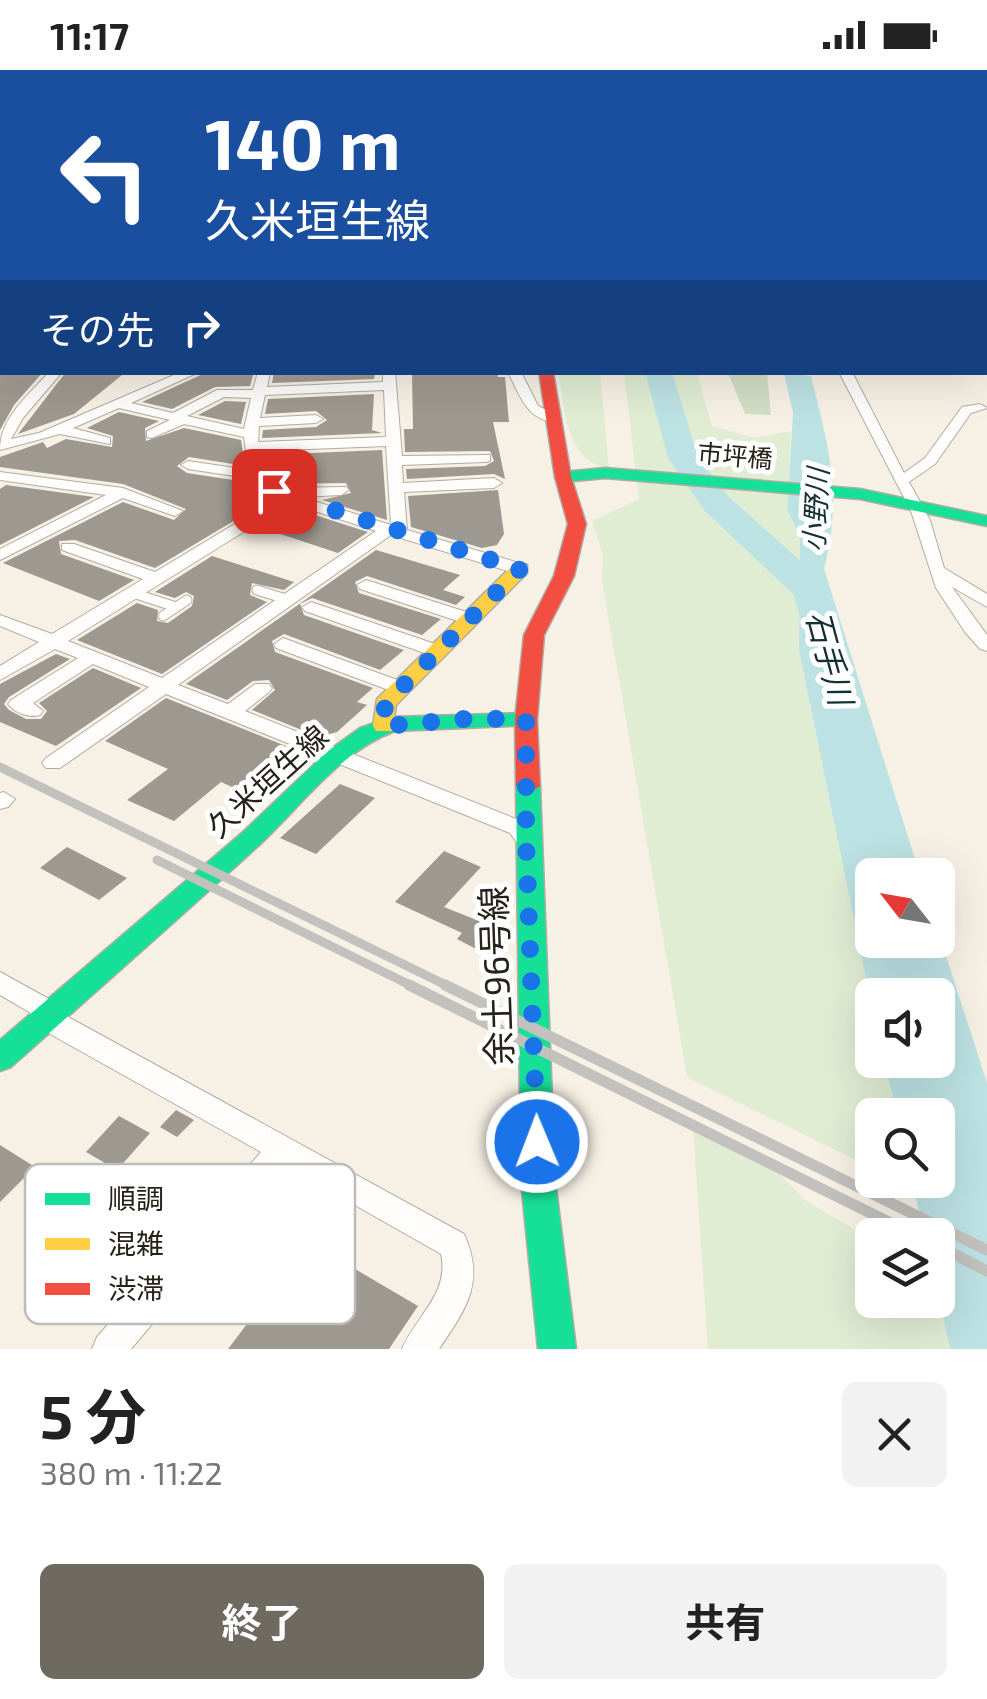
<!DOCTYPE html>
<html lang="ja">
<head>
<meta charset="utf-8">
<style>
  :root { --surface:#fff; --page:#f2f2f2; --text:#222; --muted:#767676; --accent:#6f6a60 }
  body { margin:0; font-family:"Exo 2","Noto Sans JP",sans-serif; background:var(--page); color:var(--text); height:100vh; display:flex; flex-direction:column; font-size:38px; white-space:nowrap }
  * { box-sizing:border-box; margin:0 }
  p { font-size:32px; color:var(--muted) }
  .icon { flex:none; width:55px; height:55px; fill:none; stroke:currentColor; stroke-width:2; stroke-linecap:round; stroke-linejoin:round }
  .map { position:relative; height:1279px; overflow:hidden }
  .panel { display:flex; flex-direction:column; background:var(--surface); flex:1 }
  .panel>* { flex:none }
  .top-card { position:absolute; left:0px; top:0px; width:988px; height:305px; box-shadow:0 10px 40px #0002; background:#1a4fa0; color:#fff; overflow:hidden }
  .needle { width:65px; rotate:301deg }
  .tools { position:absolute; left:855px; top:788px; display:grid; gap:20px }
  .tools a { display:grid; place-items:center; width:100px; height:100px; border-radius:15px; background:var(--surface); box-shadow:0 10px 40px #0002; font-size:50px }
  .pin { position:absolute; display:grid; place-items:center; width:85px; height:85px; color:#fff; margin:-42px; border-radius:20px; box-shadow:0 5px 15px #0006 }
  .me { position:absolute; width:110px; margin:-55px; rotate:359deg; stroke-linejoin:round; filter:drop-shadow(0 0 8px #0008) }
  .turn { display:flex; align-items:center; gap:35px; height:210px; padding:0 40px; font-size:45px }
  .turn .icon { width:130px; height:130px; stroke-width:2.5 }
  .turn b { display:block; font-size:70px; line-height:85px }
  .then { display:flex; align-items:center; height:95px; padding:0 40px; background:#0003; gap:20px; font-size:38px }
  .round { display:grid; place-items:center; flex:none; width:105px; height:105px; border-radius:15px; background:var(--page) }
  .overview { display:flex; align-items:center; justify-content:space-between; height:170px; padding:0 40px }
  h1 { font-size:60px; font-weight:700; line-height:75px }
  .cta { display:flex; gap:20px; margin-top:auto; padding:20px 40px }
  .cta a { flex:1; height:115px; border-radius:15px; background:var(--accent); color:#fff; font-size:40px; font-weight:700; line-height:115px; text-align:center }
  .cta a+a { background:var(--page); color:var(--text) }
  .status { display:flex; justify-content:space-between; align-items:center; height:70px; padding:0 50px; background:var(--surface); direction:ltr }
  .status svg { height:28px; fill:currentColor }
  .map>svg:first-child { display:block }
  .green { fill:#e0edd3 }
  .forest { fill:#d2dec5 }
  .water { fill:#bde2e4 }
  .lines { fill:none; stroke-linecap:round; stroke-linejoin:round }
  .river { fill:#bde2e4; fill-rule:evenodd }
  .building { fill:#9e9990 }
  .lane-casing { stroke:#b1aca3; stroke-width:11 }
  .street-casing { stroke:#b1aca3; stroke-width:2 }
  .fast-casing { stroke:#b1aca3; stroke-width:3 }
  .slow-casing { stroke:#b1aca3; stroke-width:3 }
  .jam-casing { stroke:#b1aca3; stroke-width:3 }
  .lane { stroke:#fefdfb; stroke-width:9 }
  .street { fill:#fefdfb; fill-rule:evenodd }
  .fast { fill:#16e098; fill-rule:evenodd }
  .slow { fill:#ffcf43; fill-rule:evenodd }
  .jam { fill:#f24e42; fill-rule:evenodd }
  .rail-far1 { stroke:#c2c1bd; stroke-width:9 }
  .rail { stroke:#c2c1bd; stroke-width:11 }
  .route { stroke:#1a73e8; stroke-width:18; stroke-dasharray:0 32.4 }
  .labels { text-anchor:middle; stroke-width:10; stroke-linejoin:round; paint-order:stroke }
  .far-street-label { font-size:25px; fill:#262119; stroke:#fff }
  .far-water-label { font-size:28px; font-style:italic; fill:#133033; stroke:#fff }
  .street-label { font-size:30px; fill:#262119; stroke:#fff }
  .water-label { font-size:32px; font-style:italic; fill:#133033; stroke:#fff }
  .near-street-label { font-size:35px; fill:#262119; stroke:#fff }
  .key { fill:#fff; stroke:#bebcba; stroke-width:2.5 }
  .key-label { font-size:28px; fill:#262119 }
</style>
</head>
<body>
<div class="status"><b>11:17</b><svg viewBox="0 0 49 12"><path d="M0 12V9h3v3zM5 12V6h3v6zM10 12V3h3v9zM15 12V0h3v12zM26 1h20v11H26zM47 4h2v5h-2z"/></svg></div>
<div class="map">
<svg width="987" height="1279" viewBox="0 0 987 1279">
  <rect width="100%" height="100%" fill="#f7f1e5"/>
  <g class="green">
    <path d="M558 303H600L609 398C564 390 566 340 558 303Z"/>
    <polygon points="624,303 697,303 712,356 754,368 791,361 787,440 800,466 799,580 872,938 872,990 884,990 897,1045 872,1045 872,1098 687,1007 602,510 603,485 592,451 639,429"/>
    <polygon points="693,1057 775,1099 805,1130 872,1170 872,1230 938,1230 938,1224 950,1279 708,1279"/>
  </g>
  <polygon class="forest" points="728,303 767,303 771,345 745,344"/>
  <path class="water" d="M784 303 811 306C829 379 843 425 824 499L920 805H872V870H938V861L987 1013V1279H950L938 1224V1165H924L912 1110H938V1045H897L884 990H938V925H872V938L799 580 800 466 787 440 793 343Z"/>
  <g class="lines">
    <polygon class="river" points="645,302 672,302 698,387 728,426 824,512 842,564 837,572 809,572 793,524 704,440 668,388"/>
  </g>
  <g class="building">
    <polygon points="0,302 43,302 14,335 0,360"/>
    <polygon points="66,302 122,305 74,344 18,364"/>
    <polygon points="207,302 254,302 250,316 215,317 172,339 142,332"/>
    <polygon points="274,302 375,302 374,309 272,313"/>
    <polygon points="412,302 497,302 498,307 505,307 509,352 493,352 505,409 494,404 407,409 406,399 485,396 494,391 490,381 405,382 404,359 413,359"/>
    <polygon points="374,324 372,360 382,363 262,368 263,360 316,357 327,350 316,341 265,344 268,329"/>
    <polygon points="225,331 246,332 241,354 198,345"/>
    <polygon points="119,342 159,351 145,358 146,371 184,358 241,370 245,396 189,387 177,396 187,403 253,413 272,428 155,498 75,470 59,471 61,484 134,510 99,531 3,493 123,432 174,450 186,439 123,414 0,397 0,387 43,372 47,378 66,369 112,377 113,366 87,358"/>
    <polygon points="382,380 387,450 322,430 351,423 346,413 283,414 271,404 263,385"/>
    <polygon points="6,415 94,427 0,475 0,419"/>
    <polygon points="498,420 504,464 497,475 482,478 411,457 408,426"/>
    <polygon points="290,437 368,462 338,483 259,457"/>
    <polygon points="376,480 460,505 443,520 465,527 456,535 367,506 355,512 359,523 441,549 422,565 312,528 300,534 304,545 404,580 380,600 284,564 272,571 275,582 373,618 357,632 367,635 337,662 319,667 252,640 275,620 269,610 253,611 227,630 186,614"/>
    <polygon points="212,486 294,512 284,520 252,513 250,525 267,532 162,604 77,570 137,533 158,540 157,551 168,553 192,536 194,526 186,522 175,528 155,522"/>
    <polygon points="56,584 70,589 9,627 4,634 9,640 26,649 41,649 47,641 39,633 93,598 141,618 56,676 0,652 0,614"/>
    <polygon points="166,628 301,682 272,707 264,704 243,722 221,712 174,751 127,730 168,699 105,671"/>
    <polygon points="340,714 375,728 316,784 280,768"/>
    <polygon points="67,777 127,808 99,830 40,798"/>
    <polygon points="444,781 481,797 444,837 499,859 506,848 505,894 457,869 462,863 395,832"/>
    <polygon points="176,1040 194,1050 177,1067 160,1057"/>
    <polygon points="119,1046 150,1063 117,1100 86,1082"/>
    <polygon points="0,1075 35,1097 0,1132"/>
    <polygon points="309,1172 418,1236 389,1279 228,1279"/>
  </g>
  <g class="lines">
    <g class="lane-casing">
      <g id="lane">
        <polyline points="257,520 289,530"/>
        <polyline points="133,523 176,537"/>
        <polyline points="163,546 187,530"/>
      </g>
    </g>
    <g class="street-casing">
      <g id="street">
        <rect x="985" y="145" width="2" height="6"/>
        <polygon points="2,151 2,157 0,158 0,152"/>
        <polygon points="2,177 2,183 0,184 0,178"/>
        <rect x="985" y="186" width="2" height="6"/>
        <rect x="985" y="210" width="2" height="6"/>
        <rect x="985" y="250" width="2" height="6"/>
        <rect x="985" y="287" width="2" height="8"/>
        <path d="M49 302H62L23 348 11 369 39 363 181 302H199L131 333 173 343 217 320H253L258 302H270L267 317 383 312V302H395L402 386 490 385V391L485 392 402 395 403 413 494 408 502 413 494 418 404 422 407 460 526 495V503H514L391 465 178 615 228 634 255 614H269L272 618 269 622 245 641 526 753 537 769 534 774H518L510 763 166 624 60 698H46L42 693 46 688 149 617 93 594 33 633 43 641 40 645C29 648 15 643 8 634L11 630 78 588 55 579 0 610V596L39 572 0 556V545L52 564 143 509 62 480V474H74L155 502 278 428 255 409 188 399 181 395 188 391 249 400 244 367 184 354 152 368 147 367V361L170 350 119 338 73 358 110 368V374L60 364 0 380C0 347 28 326 49 302ZM384 320 386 367 258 372 259 356 316 353 323 349 316 345 260 348 265 325ZM224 327 251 328 244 359 187 346ZM386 376 391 455 301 427 341 425 349 420 346 417 282 418 268 406 258 381ZM290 433 376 461 162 608 68 571Z"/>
        <path d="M508 302H521L538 336 559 346V352C528 353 520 326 508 302Z"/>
        <polygon points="839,302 852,302 904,403 925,388 962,337 980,334 987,338 971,343 935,394 909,412 930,450 944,498 987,524 987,537 952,517 987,565 987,581 980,579 965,562 936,518 911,441"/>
        <polygon points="0,402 123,418 183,441 175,446 123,428 0,490 0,479 106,425 0,410"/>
        <polygon points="366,510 476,545 479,549 476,553 464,553 360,519 357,515"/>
        <polygon points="311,532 444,577 446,581 437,587 430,585 305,541 302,537"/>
        <polygon points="283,568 408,614 411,618 401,624 394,622 276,578 274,574"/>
        <polygon points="4,722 15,729 8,737 0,739 0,723"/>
        <path d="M0 902 47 928 70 948 464 1164C486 1212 466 1239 439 1279H402C416 1246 450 1223 441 1184L286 1096 131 1279H92L97 1267 261 1082 50 964 29 942 0 925Z"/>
      </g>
    </g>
    <g class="fast-casing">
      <g id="fast">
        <polygon points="605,398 860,419 987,446 987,456 860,429 605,408 563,412 555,407 563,402"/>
        <path d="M526 643 534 645 537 650 534 655 395 661C338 682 300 738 256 778 175 852 93 924 11 997L0 1001V970L242 763 328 681 360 658 392 647Z"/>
        <polygon points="528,708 540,716 555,1110 576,1279 538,1279 521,1110 516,716"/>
      </g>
    </g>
    <g class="slow-casing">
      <polygon id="slow" points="520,493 527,495 527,503 396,635 392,661 376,661 373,656 377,629 513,495"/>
    </g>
    <g class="jam-casing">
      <polygon id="jam" points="539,302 553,302 571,407 586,454 574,506 544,565 537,650 540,716 528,724 516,716 515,650 524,565 554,506 568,454 555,407"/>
    </g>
    <use href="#lane" class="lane"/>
    <use href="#street" class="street"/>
    <use href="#fast" class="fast"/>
    <use href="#slow" class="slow"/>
    <use href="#jam" class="jam"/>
    <g class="rail-far1">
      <polyline points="0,697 450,917"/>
      <polyline points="157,790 414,917"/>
    </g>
    <g class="rail">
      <polyline points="409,915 915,1165"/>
      <polyline points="445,915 987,1180"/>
      <polyline points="938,1176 987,1201"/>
    </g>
  </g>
  <linearGradient id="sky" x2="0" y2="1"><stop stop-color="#97c6e6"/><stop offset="0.43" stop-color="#fbf9f3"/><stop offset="1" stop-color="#fbf9f3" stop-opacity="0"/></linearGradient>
  <rect width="987" height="315" fill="url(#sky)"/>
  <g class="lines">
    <polyline class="route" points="274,421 520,499 385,634 384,656 476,648 526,650 526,769 537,1072"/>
  </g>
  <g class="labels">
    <g class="far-street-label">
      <text transform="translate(735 386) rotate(5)" y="9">市坪橋</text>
    </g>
    <g class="far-water-label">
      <text transform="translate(816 440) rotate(-87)" y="10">小野川</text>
    </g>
    <g class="street-label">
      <text transform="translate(268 712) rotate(-42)" y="10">久米垣生線</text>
    </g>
    <g class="water-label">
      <text transform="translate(829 588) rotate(75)" y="11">石手川</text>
    </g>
    <g class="near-street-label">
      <text transform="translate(497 906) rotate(-92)" y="12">余土96号線</text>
    </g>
  </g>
  <rect x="25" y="1094" width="330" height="160" rx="15" class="key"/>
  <rect x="45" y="1123" width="45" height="12" fill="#16e098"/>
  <rect x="45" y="1168" width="45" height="12" fill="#ffcf43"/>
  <rect x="45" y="1213" width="45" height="12" fill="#f24e42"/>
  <g class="key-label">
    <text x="108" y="1139">順調</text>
    <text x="108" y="1184">混雑</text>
    <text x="108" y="1229">渋滞</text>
  </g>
</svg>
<div class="tools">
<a><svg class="needle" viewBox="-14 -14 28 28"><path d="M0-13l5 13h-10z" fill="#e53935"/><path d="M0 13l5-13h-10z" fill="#767676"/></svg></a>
<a><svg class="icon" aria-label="sound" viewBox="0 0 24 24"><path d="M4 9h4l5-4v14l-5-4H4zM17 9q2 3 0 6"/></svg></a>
<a><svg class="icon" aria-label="search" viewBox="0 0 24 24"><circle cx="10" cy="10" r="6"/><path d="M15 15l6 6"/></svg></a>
<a><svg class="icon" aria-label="layers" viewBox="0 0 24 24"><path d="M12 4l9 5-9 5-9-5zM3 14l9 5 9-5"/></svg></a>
</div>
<div class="pin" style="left:274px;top:421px;background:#d93025"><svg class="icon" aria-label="arrive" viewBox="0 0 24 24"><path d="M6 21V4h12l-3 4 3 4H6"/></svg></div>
<svg class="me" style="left:537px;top:1072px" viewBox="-20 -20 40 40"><circle r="17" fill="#1a73e8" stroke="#fff" stroke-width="3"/><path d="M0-11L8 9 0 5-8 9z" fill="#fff"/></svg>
<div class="top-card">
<div class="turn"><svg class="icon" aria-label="left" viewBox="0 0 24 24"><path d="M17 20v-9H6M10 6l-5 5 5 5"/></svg><div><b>140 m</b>久米垣生線</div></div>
<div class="then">その先<svg class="icon" aria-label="right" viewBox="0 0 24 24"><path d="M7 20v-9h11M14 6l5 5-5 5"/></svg></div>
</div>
</div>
<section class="panel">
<div class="overview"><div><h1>5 分</h1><p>380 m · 11:22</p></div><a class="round"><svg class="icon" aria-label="close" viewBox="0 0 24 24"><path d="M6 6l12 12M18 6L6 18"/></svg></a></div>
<div class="cta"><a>終了</a><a>共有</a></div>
</section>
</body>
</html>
